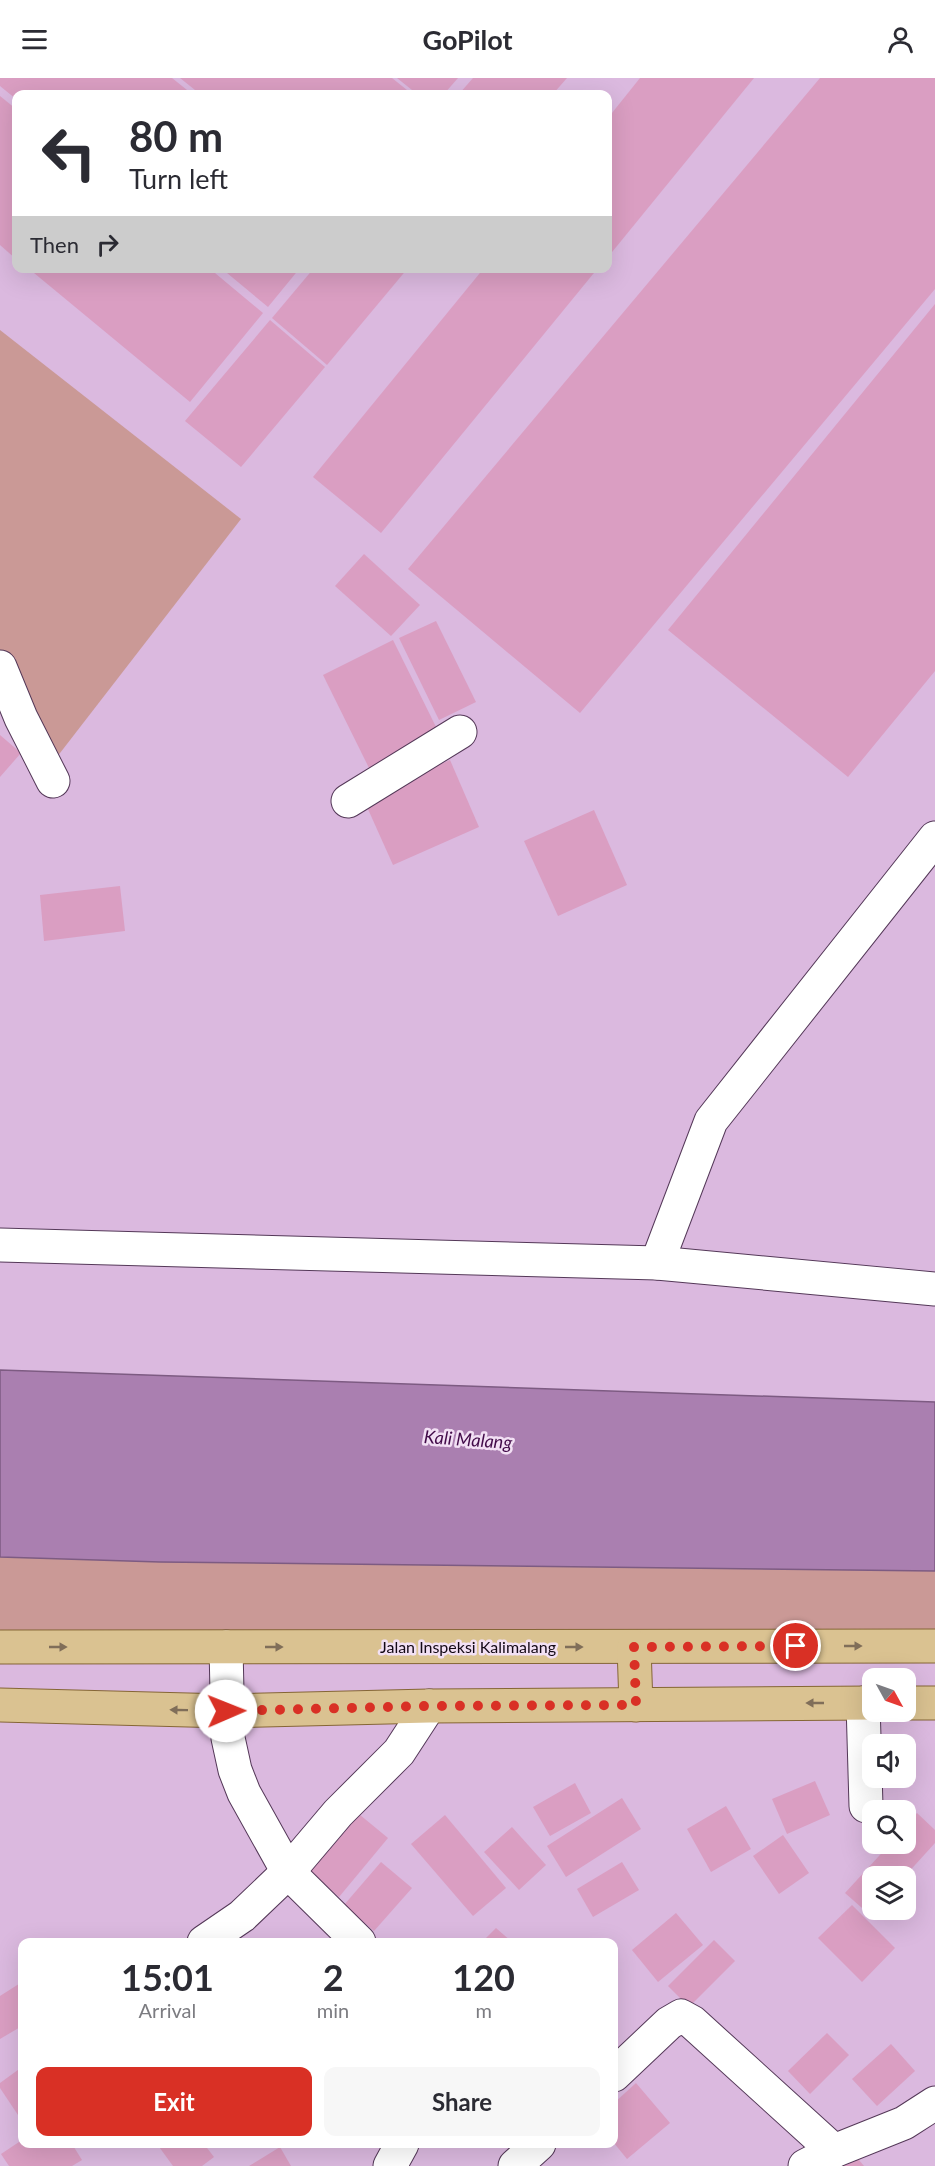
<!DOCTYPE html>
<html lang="en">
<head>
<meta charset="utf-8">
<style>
  :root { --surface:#fff; --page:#f7f7f7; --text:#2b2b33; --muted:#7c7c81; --accent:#d93025 }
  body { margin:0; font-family:Lato,sans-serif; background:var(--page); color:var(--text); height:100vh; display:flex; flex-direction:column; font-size:22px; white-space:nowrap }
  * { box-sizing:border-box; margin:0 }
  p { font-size:20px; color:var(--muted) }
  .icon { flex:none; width:33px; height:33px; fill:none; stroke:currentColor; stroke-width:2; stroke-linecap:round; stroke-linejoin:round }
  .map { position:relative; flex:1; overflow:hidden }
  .drawer { position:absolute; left:18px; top:1860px; width:600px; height:210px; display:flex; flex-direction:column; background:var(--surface); border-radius:12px; box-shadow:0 6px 24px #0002 }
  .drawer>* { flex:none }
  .top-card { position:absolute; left:12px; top:12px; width:600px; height:183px; border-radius:12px; box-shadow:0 6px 24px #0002; background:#fff; color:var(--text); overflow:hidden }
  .needle { width:39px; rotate:130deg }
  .controls { position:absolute; left:862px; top:1590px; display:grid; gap:12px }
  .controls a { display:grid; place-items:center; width:54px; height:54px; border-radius:12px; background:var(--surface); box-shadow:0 6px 24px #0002; font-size:30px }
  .pin { position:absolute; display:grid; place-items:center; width:51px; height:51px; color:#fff; margin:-26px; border:3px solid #fff; border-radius:50%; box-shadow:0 2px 6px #0007 }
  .me { position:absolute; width:66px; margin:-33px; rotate:89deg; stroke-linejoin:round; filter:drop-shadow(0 0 4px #0008) }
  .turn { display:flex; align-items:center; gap:21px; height:126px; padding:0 18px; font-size:27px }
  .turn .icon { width:78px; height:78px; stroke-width:2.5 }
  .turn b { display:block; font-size:42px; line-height:51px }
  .then { display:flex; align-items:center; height:57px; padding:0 18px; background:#0003; gap:12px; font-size:22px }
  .eta { display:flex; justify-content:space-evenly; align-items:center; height:102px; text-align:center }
  .eta b { font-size:36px; font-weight:700; line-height:42px }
  .primary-button { display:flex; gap:12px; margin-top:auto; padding:12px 18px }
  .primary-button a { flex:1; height:69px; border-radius:12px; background:var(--accent); color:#fff; font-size:24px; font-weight:700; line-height:69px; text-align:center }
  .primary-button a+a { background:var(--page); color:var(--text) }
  header { display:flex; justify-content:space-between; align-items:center; height:78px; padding:0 18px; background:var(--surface); font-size:27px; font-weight:700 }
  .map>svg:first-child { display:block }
  .green { fill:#ca9996 }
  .water { fill:#aa7fb0; stroke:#7d5b82; stroke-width:1.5 }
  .building { fill:#da9ec2 }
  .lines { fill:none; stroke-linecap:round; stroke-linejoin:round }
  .minor-casing { stroke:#543858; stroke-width:35 }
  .major-casing { stroke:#856636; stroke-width:35 }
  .minor { stroke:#fff; stroke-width:33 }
  .major { stroke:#dac291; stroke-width:33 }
  .oneway { fill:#806e59 }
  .route { stroke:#d93025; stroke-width:10; stroke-dasharray:0 18 }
  .labels { text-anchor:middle; stroke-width:5; stroke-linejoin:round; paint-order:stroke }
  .street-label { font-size:16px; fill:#130815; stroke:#f2e0f4 }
  .water-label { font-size:18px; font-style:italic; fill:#420b49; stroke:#f2e0f4 }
</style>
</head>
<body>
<header><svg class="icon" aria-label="menu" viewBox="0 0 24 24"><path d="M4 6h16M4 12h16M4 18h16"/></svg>GoPilot<svg class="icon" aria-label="person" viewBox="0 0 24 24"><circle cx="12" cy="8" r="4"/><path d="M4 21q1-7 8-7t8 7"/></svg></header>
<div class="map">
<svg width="935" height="2088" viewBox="0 0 935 2088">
  <rect width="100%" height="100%" fill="#dbb9df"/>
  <g class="green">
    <polygon points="0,252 241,441 50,688 0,594"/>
    <polygon points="0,1477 428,1487 935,1493 935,1568 0,1569"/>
  </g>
  <polygon class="water" points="0,1292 935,1324 935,1493 160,1484 0,1479"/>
  <g class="building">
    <polygon points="0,0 172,0 192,16 16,16 16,21 0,8"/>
    <polygon points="180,0 392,0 412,16 200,16"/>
    <polygon points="397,0 458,0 444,16 417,16"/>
    <polygon points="473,0 567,0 553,16 459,16"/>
    <polygon points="640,0 754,0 608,179 608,40"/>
    <polygon points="820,0 935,0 935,211 580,635 408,491"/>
    <polygon points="0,18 16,31 16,181 0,167"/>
    <polygon points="28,190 209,190 263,235 190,324"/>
    <polygon points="221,190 300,190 268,229"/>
    <polygon points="314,190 408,190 327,287 272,240"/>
    <polygon points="484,190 598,190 381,455 313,399"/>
    <polygon points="935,226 935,593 848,699 668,552"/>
    <polygon points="270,242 325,289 241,389 185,343"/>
    <polygon points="364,476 420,527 391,558 335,508"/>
    <polygon points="436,543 476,624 439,642 399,560"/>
    <polygon points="393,562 440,657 370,692 323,597"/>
    <polygon points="0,657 21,675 0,699"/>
    <polygon points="450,682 479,749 393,787 363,720"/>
    <polygon points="594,732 627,807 558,838 524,763"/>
    <polygon points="120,808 125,853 44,863 40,817"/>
    <polygon points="815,1703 830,1737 787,1756 772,1721"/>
    <polygon points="575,1705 591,1735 550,1758 533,1729"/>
    <polygon points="622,1720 641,1751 566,1799 547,1768"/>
    <polygon points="726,1728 751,1771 711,1794 687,1751"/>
    <polygon points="354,1732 388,1760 339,1819 306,1791"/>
    <polygon points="917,1735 935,1752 935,1765 905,1798 873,1798 873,1832 876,1832 870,1837 845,1815 890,1766 906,1766 906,1747"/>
    <polygon points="445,1737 506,1810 473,1838 411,1766"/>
    <polygon points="512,1749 546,1787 519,1812 484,1774"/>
    <polygon points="783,1757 809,1795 779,1816 753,1778"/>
    <polygon points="381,1784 412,1810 374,1853 344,1827"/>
    <polygon points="622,1784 639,1812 593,1839 577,1811"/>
    <polygon points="852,1827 895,1870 862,1904 818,1860"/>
    <polygon points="676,1835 703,1867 658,1904 632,1872"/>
    <polygon points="496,1850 512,1864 482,1864"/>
    <polygon points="714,1862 735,1883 689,1929 668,1908"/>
    <polygon points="22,1904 22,1948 0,1961 0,1918"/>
    <polygon points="827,1955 849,1977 810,2016 788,1993"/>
    <polygon points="891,1966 915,1993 877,2028 852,2001"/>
    <polygon points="22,1989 22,2043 0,2010 0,2005"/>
    <polygon points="636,2005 670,2045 627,2081 614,2065 614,2025"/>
    <polygon points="22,2062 22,2066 72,2066 82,2082 72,2088 9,2088 1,2076"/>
    <polygon points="157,2066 204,2066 214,2079 202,2088 173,2088"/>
    <polygon points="280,2069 291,2088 249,2088"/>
    <polygon points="848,2069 864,2088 826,2088"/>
  </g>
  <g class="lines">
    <g class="minor-casing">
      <g id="minor">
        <polyline points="0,589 21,640 53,703"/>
        <polyline points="348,723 460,654"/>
        <polyline points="0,1167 657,1185 935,1211"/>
        <polyline points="657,1185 711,1043 935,760"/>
        <polyline points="226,1569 228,1660 235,1692 244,1715 288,1794 359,1864"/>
        <polyline points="863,1625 866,1728"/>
        <polyline points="204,1864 242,1838 288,1794 338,1735 399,1674 429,1628"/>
        <polyline points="614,1997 669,1945 681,1938 692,1944 834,2073 904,2045 935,2025"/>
        <polyline points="390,2088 402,2066"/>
        <polyline points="515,2088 539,2066"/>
        <polyline points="805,2088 834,2073"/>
      </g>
    </g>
    <g class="major-casing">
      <g id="major">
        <polyline points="0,1569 935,1568"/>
        <polyline points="634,1569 636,1627"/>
        <polyline points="906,1625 935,1625"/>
        <polyline points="0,1627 226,1633 429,1628 873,1625"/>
      </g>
    </g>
    <use href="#minor" class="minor"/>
    <use href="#major" class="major"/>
  </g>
  <defs><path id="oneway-solid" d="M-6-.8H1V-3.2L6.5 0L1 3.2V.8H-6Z" transform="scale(1.5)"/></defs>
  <g class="oneway">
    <use href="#oneway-solid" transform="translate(853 1568)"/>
    <use href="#oneway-solid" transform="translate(58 1569)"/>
    <use href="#oneway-solid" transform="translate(274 1569)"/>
    <use href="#oneway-solid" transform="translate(574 1569)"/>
    <use href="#oneway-solid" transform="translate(815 1625) rotate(180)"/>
    <use href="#oneway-solid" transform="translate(179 1632) rotate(-179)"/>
  </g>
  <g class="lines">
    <polyline class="route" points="226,1633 429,1628 636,1627 634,1569 796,1568"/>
  </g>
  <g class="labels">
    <g class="street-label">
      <text x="468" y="1575">Jalan Inspeksi Kalimalang</text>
    </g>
    <g class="water-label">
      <text transform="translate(468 1362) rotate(4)" y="6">Kali Malang</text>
    </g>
  </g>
</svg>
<div class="controls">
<a><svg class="needle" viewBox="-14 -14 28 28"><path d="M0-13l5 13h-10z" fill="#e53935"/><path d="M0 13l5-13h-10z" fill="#7c7c81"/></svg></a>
<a><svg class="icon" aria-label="sound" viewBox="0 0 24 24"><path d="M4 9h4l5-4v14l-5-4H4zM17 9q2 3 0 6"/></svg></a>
<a><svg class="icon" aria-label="search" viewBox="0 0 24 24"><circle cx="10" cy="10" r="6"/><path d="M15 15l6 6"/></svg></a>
<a><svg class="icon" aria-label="layers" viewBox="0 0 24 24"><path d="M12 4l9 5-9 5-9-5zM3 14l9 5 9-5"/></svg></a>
</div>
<div class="pin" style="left:796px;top:1568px;background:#d93025"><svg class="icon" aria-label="arrive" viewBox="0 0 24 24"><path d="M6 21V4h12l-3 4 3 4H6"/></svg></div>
<svg class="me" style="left:226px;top:1633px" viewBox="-20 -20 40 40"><circle r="19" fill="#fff"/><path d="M0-13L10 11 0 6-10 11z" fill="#d93025"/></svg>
<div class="top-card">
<div class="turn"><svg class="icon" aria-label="left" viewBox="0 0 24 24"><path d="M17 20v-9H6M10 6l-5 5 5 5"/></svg><div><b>80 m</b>Turn left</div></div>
<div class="then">Then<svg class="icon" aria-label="right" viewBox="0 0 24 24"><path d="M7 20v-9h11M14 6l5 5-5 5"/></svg></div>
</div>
<section class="drawer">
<div class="eta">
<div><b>15:01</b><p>Arrival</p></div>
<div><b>2</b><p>min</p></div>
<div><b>120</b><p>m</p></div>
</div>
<div class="primary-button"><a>Exit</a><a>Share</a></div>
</section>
</div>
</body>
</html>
